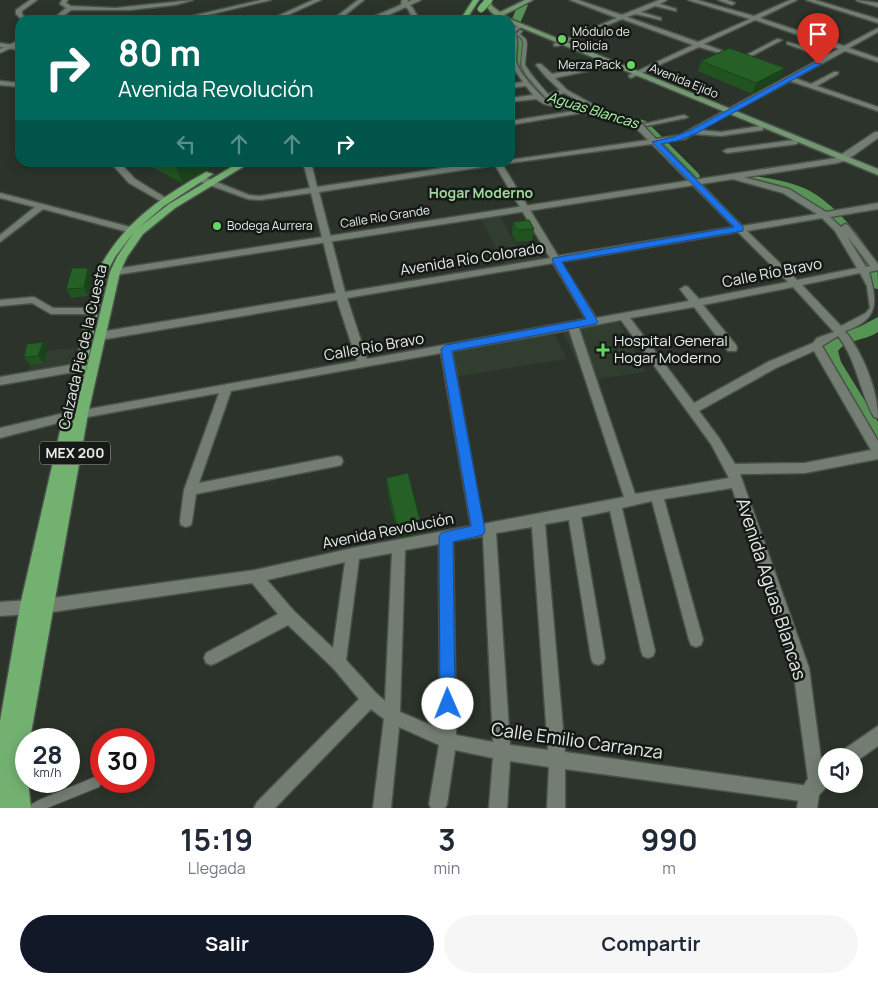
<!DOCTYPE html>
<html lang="es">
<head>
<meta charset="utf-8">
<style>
  :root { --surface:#fff; --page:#f6f6f7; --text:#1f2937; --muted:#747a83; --accent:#111827 }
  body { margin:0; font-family:Manrope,sans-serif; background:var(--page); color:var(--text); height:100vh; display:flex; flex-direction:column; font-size:19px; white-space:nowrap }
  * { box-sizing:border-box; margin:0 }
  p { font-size:16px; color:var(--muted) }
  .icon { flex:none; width:28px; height:28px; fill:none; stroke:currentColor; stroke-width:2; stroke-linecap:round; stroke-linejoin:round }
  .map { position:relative; height:808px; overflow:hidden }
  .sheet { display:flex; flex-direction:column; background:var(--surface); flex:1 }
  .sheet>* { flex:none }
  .guide { position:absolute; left:15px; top:15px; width:500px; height:152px; border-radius:15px; box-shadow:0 2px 12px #0003; background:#00695c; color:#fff; overflow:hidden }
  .buttons { position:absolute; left:818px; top:748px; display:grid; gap:10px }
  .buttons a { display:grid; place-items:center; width:45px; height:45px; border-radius:50%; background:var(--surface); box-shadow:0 2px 12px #0003; font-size:25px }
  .speed { position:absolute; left:15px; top:728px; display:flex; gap:10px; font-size:25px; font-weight:700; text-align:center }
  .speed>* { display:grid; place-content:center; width:65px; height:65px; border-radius:50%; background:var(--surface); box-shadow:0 2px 12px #0003; line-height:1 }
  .speed small { font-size:12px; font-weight:400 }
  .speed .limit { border:8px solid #d22; background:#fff; color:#111 }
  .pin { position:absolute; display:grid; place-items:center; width:42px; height:42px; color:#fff; margin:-51px -21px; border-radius:50% 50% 50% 0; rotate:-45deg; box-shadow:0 0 5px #0007 }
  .pin .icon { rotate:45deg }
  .me { position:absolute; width:55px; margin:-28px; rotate:359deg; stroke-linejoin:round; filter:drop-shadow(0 0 4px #0008) }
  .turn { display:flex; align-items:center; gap:18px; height:105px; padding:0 20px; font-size:22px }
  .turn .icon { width:65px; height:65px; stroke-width:2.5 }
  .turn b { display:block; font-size:35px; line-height:42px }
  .lanes { display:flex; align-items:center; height:48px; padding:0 20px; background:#0003; justify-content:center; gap:25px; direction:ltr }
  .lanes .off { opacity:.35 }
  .eta { display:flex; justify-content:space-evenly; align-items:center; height:85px; text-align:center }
  .eta b { font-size:30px; font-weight:700; line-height:35px }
  .action { display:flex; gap:10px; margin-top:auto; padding:10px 20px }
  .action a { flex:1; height:58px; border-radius:30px; background:var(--accent); color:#fff; font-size:20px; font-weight:700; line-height:58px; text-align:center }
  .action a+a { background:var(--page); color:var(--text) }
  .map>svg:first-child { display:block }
  .built { fill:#303d2f }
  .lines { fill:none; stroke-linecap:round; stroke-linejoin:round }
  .river { fill:#589356; fill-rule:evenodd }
  .pedestrian-casing { stroke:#4a514a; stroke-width:2 }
  .minor-casing { stroke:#4a514a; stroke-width:3 }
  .tertiary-casing { stroke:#4a514a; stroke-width:3 }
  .secondary-casing { stroke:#4a514a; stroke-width:3 }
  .primary-casing { stroke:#4a514a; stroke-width:3 }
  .pedestrian { fill:#737d72; fill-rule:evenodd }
  .minor { fill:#737d72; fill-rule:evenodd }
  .tertiary { fill:#737d72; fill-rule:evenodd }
  .secondary { fill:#739771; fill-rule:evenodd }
  .primary { fill:#73b171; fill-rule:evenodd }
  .primary-bridge-casing { stroke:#4a514a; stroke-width:8; stroke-linecap:butt }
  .primary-bridge { stroke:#73b171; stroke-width:7 }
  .wall { fill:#215321 }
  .shaded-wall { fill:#1b431b }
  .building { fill:#266026; stroke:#1b431b }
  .route { fill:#1a73e8; stroke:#114b97 }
  .poi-dot { fill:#67d465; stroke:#161a16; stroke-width:2 }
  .labels { text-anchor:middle; stroke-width:5; stroke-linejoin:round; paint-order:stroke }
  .far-poi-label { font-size:12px; fill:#e6ebe5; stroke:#161a16; text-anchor:start }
  .far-street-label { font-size:12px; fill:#e6ebe5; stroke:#161a16 }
  .far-water-label { font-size:14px; font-style:italic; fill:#a9faa6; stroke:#161a16 }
  .far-neighbourhood-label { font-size:14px; font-weight:bold; fill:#9fd79b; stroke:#161a16 }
  .shield { fill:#161a16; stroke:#a8aca7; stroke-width:1 }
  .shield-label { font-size:14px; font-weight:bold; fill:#e6ebe5 }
  .street-label { font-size:15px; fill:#e6ebe5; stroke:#161a16 }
  .poi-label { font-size:15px; fill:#e6ebe5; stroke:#161a16; text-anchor:start }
  .near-street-label { font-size:18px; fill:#e6ebe5; stroke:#161a16 }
</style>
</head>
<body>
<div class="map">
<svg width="878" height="808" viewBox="0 0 878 808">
  <rect width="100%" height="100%" fill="#2b332a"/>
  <g class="built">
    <polygon points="499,215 519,249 534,246 543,261 505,266 480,218"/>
    <polygon points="618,320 646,372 586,381 561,328"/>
    <polygon points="554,333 567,359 455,377 449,352"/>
    <polygon points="75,348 71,372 27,376 33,352"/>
  </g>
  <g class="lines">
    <g class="river">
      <polygon points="523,2 528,5 521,21 520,23 512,23 511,21 518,5"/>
      <path d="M516 30C528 34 524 51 523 61L548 95 584 105 586 108 584 111 580 112 540 101 511 61 515 44 511 33Z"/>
      <polygon points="616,113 646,121 698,173 700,176 698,179 688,179 638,127 612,120 610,117 612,114"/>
      <path d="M754 176C773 179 793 182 810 191 835 205 866 240 877 266 878 273 878 282 878 289L872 288C850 254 834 212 794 195 779 188 764 187 749 183L747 180 749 177Z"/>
      <path d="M878 317V332C865 341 847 339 838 351L841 362 878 422V448L871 446 823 363 819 350 830 335 859 327Z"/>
    </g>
    <g class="pedestrian-casing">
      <g id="pedestrian">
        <polygon points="520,30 523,31 520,34 526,39 527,44 525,65 530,73 549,95 560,100 600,109 600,111 557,102 545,97 526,75 521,65 523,44 522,39 516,34"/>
        <polygon points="95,777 99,779 101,783 99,787 47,808 30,808 32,804 39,800"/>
      </g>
    </g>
    <g class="minor-casing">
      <g id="minor">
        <polygon points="30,0 37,0 22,11 22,14 28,20 22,20 16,14 16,10"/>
        <polygon points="62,0 68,0 66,3 71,6 115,8 193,0 175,5 130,10 71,10 58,20 52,20 66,8 60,4"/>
        <polygon points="261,0 271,0 186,20 175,20"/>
        <polygon points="313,0 321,0 277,20 269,20"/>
        <polygon points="358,0 364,0 339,20 332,20"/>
        <polygon points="402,0 408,0 407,3 412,7 417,15 416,20 410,20 411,15 408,9 401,4"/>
        <path d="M570 0H578L622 15 659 0H667L660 4 676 9V11L655 6 641 12 661 18V20L636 14 627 17 698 42 750 19 688 0H697L754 16 790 0H797L760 18 844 46 878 28V32L849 48 878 58V62L845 51 795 78 811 84 834 72H838V74L817 86 878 107V111L790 81 700 130 721 132 760 126H763V130L721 136 693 134 685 139 660 142 742 226 817 214 783 193 729 178 728 176 732 174 789 189 826 212 878 203V209L830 217 841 227 845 224 848 225 878 264V270L869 272C878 304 878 320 845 331 863 353 878 391 878 418L874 417C859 391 857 360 838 336L822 346 878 441V459L805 473 740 474 809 668 824 782 822 788 815 790 816 794 814 800 808 802 565 769V808H547L549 767 510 761 507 808H489L493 758 455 750 447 804 445 808H431L429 804 439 745 399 727 391 808H373L384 719 371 709 275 808H254L257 802 359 699 333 668 288 625 216 663 211 665 206 663 204 658 206 653 278 614 252 583 45 613 0 616V602L45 599 255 570 353 548 471 526 441 353 231 391 199 483 337 456 341 457 343 461 341 465 337 466 196 494 192 521 191 525 186 527 181 525 180 521 184 490 219 393 82 418 78 417 76 414 78 411 357 361 337 300 100 340 95 336 100 332 336 293 311 193 260 200 248 199 198 181V177H204L249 195 260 196 310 188 303 162H311L317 187 484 162H510V160L648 140 636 128 628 124 581 113 510 125V121L574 111 544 104 536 99 510 102V98L533 95 526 86 510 88V84L523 82 511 65 512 42 510 30 518 25 523 26 515 32C519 42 516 50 516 60 517 71 539 95 548 101L633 120 642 124 656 139 680 135 824 57 787 44V42L829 54 839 49 755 20 704 44 736 56V58L699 47 631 78 629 77V75L693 45 622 19 558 46H554V44L617 18ZM652 144 734 227 558 256 502 164ZM495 165 550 258 345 292 319 192ZM822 218 835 231 857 268 797 280 747 231ZM738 232 788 282 699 299 688 287 685 286 680 289 689 301 596 318 561 262ZM847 236 870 266 866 267ZM553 263 586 319 367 359 347 298ZM860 273 867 286 870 308 866 313 841 326 802 285ZM793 287 834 332 817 338 813 343 768 362 694 403 630 318 694 307 728 351H736L737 348 736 345 703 305ZM621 320 711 444 729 478 635 494 579 328ZM569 330 624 497 483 524 452 351ZM814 351 871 450 805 463 735 464 719 438 699 411 776 368ZM732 488 793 668 809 786 565 752 545 524 569 520 591 658 593 663 598 665 603 663 605 658 581 517 610 511 641 651 643 656 648 658 653 656 655 651 622 508 652 501 689 640 691 645 696 647 701 645 703 640 664 499ZM532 527 548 750 510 745 496 533ZM483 536 493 742 456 735 453 541ZM439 544 440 729 400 712 405 550ZM392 553 385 701 376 693 346 660 359 559ZM345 562 333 648 294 611 267 580Z"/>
        <polygon points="718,0 727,0 735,3 732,5"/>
        <polygon points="856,0 878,3 878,7 857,1"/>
        <polygon points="777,39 782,40 742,61 737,60"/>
        <polygon points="20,40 20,44 0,53 0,49"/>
        <polygon points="613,62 616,64 615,65 555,78 567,90 603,110 603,112 599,112 564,93 547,98 544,96 560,90 547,78 536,65 537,64 541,64 552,74"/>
        <polygon points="0,81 20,83 20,87 0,85"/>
        <polygon points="684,115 688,117 686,118 647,126 643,124"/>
        <polygon points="794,140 798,142 797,144 727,153 723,151 727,149"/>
        <polygon points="110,162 119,162 135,179 169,200 168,202 162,202 129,183"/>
        <polygon points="0,193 142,230 143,232 139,235 43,209 0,242 0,235 35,207 0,198"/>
        <polygon points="34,297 53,308 92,308 97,311 92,314 51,314 32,303 0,306 0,300"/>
        <polygon points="81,363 86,367 85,370 0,385 0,377"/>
        <polygon points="69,412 73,413 75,416 73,419 0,438 0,428"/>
      </g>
    </g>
    <g class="tertiary-casing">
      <g id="tertiary">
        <polygon points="412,0 421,0 378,20 366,20"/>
        <polygon points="806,0 815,0 878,19 878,23"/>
        <polygon points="0,43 20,46 20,50 0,47"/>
        <polygon points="875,132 878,132 878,138 847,160 837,163 115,275 110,272 115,269 836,158"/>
        <polygon points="878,726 878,746 854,763 854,756 840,756 843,750"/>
        <path d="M826 765V784H829L819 795 817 808H797C800 789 808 772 826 765Z"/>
      </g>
    </g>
    <g class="secondary-casing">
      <path id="secondary" d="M484 0H490L492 6 500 12 525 0H533L504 15 510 19 878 169V175L510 23V20C498 20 487 11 484 0Z"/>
    </g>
    <g class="primary-casing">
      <g id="primary">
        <polygon points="473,0 479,0 466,20 460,20"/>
        <path d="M240 162H251L175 208 143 234 127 257 120 272 88 414 30 739H26V781H28L31 808H0V721L20 606 96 274C122 224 158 199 206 172L213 174 164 206 137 229 169 204ZM134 232 117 257 110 272 83 383 106 274 115 257Z"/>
      </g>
    </g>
    <use href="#pedestrian" class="pedestrian"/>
    <use href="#minor" class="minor"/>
    <use href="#tertiary" class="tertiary"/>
    <use href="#secondary" class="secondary"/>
    <use href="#primary" class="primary"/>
    <g class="primary-bridge-casing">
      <polyline id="primary-bridge" points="481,9 489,0"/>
    </g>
    <use href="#primary-bridge" class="primary-bridge"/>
  </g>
  <g class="wall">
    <polygon points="701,61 785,68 780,78 752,94 698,71"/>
    <polygon points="142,162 221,162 182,183"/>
    <polygon points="513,222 534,229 532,241 516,242 512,234"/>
    <polygon points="88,268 92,276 88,296 71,298 66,289"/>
    <polygon points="43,342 48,350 44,363 30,365 24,357"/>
    <polygon points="386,478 421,533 398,538 387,489"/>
  </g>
  <g class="shaded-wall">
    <polygon points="785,68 780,78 752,94 756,83"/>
    <polygon points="188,162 221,162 182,183 177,168"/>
    <polygon points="88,268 92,276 88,296 84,288"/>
    <polygon points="43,342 48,350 44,363 38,356"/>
    <polygon points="421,523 421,533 398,538 397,527"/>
  </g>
  <g class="building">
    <polygon points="729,48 785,68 756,83 701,61"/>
    <polygon points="167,162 188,162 177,168"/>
    <polygon points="529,220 534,229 517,230 513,222"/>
    <polygon points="72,268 88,268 84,288 66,289"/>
    <polygon points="43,342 38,356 24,357 27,344"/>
    <polygon points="408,473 421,523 397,527 386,478"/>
  </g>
  <polygon class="route" points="815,63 821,64 697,133 677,141 661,144 743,227 743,231 562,262 598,322 596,324 452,351 485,530 483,535 453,542 455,704 453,709 448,712 442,709 440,704 439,537 441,533 471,526 441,349 446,345 586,319 552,260 553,258 734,227 652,142 673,137 691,130"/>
  <g class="poi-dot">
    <circle cx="562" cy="39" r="5"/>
    <circle cx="631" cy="65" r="5"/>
    <circle cx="217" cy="226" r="5"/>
    <path d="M600.5 342.5h5v5h5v5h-5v5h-5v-5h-5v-5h5z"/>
  </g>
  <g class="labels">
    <g class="far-poi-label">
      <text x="572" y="36">Módulo de<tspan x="572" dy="14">Policía</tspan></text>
      <text x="621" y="69" text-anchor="end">Merza Pack</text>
      <text x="227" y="230">Bodega Aurrera</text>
    </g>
    <g class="far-street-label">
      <text transform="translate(684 81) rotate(22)" y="4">Avenida Ejido</text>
      <text transform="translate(385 217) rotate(-9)" y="4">Calle Río Grande</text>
    </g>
    <g class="far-water-label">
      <text transform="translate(593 110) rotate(17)" y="5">Aguas Blancas</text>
    </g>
    <g class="far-neighbourhood-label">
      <text x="481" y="198">Hogar Moderno</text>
    </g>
    <rect class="shield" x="40" y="441.5" width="70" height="23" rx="4"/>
    <g class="shield-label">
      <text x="75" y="458">MEX 200</text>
    </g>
    <g class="street-label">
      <text transform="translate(472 259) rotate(-9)" y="5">Avenida Río Colorado</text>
      <text transform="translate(772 273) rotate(-11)" y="5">Calle Río Bravo</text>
      <text transform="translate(83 347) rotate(-77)" y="5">Calzada Pie de la Cuesta</text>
      <text transform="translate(374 347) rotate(-10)" y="5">Calle Río Bravo</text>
      <text transform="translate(388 531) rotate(-11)" y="5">Avenida Revolución</text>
    </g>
    <g class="poi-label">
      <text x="614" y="346">Hospital General<tspan x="614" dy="17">Hogar Moderno</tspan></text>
    </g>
    <g class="near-street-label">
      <text transform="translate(771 589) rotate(72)" y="6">Avenida Aguas Blancas</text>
      <text transform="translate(577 741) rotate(8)" y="6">Calle Emilio Carranza</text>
    </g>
  </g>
</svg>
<div class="buttons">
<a><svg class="icon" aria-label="sound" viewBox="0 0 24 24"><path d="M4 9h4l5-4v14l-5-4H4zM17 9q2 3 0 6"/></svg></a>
</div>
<div class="speed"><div>28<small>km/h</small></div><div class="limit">30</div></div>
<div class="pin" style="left:818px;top:64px;background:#d93025"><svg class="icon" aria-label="arrive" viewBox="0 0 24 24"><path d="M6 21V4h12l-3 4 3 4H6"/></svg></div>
<svg class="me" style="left:448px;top:704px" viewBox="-20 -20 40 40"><circle r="19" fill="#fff"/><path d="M0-13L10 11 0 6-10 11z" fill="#1a73e8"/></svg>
<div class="guide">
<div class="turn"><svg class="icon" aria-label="right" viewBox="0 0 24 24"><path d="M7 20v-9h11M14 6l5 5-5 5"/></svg><div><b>80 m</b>Avenida Revolución</div></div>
<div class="lanes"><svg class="icon off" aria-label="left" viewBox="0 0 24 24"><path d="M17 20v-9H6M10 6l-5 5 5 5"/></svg><svg class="icon off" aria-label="ahead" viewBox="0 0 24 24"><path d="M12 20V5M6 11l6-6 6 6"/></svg><svg class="icon off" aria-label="ahead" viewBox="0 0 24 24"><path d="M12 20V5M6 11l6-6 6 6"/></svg><svg class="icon" aria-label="right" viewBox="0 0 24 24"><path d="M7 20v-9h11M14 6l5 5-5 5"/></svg></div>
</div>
</div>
<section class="sheet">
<div class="eta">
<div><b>15:19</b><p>Llegada</p></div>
<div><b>3</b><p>min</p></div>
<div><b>990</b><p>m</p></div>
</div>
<div class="action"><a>Salir</a><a>Compartir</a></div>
</section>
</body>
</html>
